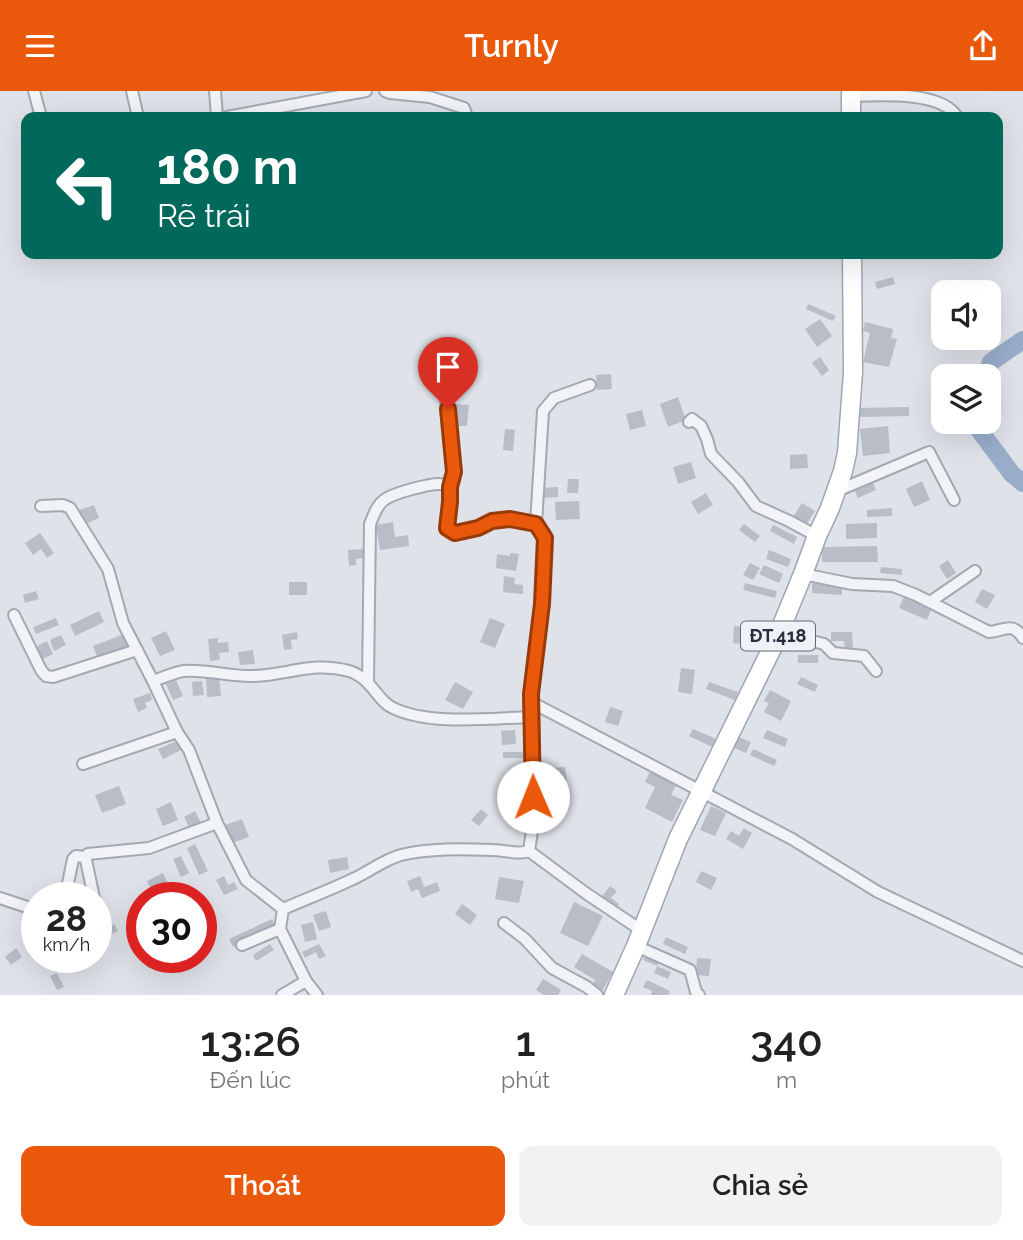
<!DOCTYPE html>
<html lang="vi">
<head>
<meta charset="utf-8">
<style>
  :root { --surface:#fff; --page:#f2f2f2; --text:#222; --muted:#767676; --accent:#ea580c }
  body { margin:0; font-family:Raleway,sans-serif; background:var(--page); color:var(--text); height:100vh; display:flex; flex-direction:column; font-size:26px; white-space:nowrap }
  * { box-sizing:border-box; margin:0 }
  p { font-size:23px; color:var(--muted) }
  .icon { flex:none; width:38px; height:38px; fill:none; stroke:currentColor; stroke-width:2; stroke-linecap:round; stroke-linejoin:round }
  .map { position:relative; height:904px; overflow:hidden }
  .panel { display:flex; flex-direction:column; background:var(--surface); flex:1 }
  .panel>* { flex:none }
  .guide { position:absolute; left:21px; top:21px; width:982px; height:147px; border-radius:14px; box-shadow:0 7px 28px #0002; background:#00695c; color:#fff; overflow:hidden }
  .fabs { position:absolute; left:931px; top:189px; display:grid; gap:14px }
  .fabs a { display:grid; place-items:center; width:70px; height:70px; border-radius:14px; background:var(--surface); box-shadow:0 7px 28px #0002; font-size:35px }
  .speed { position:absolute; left:21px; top:791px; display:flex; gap:14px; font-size:35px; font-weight:700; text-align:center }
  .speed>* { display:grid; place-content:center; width:91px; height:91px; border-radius:50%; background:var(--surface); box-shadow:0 7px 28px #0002; line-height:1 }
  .speed small { font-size:18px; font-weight:400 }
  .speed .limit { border:10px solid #d22; background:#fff; color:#111 }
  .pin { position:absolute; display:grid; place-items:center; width:60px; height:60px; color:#fff; margin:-72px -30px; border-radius:50% 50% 50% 0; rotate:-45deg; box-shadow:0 0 7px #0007 }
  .pin .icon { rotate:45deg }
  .me { position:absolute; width:77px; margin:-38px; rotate:359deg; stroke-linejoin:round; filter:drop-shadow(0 0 5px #0008) }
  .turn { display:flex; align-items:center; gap:24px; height:147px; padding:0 21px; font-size:32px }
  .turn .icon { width:91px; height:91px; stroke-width:2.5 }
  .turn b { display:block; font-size:49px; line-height:60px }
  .eta { display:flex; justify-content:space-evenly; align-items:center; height:119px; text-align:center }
  .eta b { font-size:42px; font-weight:600; line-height:49px }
  .action { display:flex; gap:14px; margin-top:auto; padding:14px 21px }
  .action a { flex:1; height:80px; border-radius:14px; background:var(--accent); color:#fff; font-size:28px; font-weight:600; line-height:80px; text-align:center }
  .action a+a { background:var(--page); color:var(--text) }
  header { display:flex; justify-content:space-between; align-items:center; height:91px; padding:0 21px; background:var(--accent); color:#fff; font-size:32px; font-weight:600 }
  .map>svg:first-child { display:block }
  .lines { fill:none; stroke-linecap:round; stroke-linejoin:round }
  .river { stroke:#99adc9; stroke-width:18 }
  .building { fill:#b9bdc8 }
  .street-casing { stroke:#a4a8b2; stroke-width:14 }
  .primary-casing { stroke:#9ea5b4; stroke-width:21 }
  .street { stroke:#f1f3f6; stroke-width:10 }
  .primary { stroke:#fff; stroke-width:18 }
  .route-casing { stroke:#983908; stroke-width:18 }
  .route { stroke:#ea580c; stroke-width:12 }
  .labels { text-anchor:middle; stroke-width:5; stroke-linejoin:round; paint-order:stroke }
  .shield { fill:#eef1f6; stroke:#636876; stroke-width:2 }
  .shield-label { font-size:18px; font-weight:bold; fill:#282e3f }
</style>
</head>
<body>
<header><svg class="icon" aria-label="menu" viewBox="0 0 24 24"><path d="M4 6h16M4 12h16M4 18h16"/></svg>Turnly<svg class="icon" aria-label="share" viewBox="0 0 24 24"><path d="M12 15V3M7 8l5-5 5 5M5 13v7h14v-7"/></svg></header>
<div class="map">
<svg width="1023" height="904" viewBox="0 0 1023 904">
  <rect width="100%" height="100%" fill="#dfe2e8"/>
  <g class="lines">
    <g class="river">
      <polyline points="986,285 991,271 1023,249"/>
      <polyline points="977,331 977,336 1012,383 1023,392"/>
    </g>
  </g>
  <g class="building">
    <polygon points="893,186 895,193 877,198 875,191"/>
    <polygon points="808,213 836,225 833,230 806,218"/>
    <polygon points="820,228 832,245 817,256 805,238"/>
    <polygon points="865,231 893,238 891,247 897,248 889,276 863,271 870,242 863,240"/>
    <polygon points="820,266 829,279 822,285 812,272"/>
    <polygon points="611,283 612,298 597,299 596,284"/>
    <polygon points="678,306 686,329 668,336 660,313"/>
    <polygon points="452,313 469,314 467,335 451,335"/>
    <polygon points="909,316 909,325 859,326 859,317"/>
    <polygon points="642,319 646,335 630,339 626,323"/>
    <polygon points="888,335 890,362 863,365 860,338"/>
    <polygon points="505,338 515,339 513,360 503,359"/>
    <polygon points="807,363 808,377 790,378 790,364"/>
    <polygon points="691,371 696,387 678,393 673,376"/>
    <polygon points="568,388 579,388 578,402 567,402"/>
    <polygon points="922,390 930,409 914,416 906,398"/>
    <polygon points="873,392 876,399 858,407 855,400"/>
    <polygon points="558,396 558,406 542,407 541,397"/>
    <polygon points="706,402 713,414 698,423 691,411"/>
    <polygon points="579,410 580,428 556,429 555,411"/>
    <polygon points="802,412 815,420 805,436 792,428"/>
    <polygon points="94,414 99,427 83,434 77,420"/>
    <polygon points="892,417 892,425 867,426 867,419"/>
    <polygon points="393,431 395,446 408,444 409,455 380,459 376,434"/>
    <polygon points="877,432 877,447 846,448 846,433"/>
    <polygon points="744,433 760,445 755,451 739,439"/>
    <polygon points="773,434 797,446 794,453 770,440"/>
    <polygon points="40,442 54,462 47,467 41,458 33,464 25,452"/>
    <polygon points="877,455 878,471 822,471 822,456"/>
    <polygon points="363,458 363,467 356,468 356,474 349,475 348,459"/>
    <polygon points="769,459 791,468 788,476 766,468"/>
    <polygon points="510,462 519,463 516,480 496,477 497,463 510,465"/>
    <polygon points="948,469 956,482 947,488 939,475"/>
    <polygon points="750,472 760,477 753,489 743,484"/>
    <polygon points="764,474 783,483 779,492 759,483"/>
    <polygon points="881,476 902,478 902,484 880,482"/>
    <polygon points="504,485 515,487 514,493 523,494 523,503 503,501"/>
    <rect x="289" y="491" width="18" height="13"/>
    <polygon points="745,492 777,500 775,507 743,499"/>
    <polygon points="812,492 842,494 842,504 812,502"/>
    <polygon points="982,498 995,504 987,518 975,511"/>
    <polygon points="36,500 39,508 25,512 23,504"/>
    <polygon points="904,505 932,517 927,529 899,517"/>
    <polygon points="99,520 104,531 75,545 70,534"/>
    <polygon points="56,527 59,534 36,543 33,536"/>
    <polygon points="490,527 505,533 495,557 480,551"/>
    <polygon points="734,535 763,537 762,546 753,546 753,554 733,552"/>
    <polygon points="166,540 175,559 160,565 151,547"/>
    <polygon points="297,541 298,548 291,549 292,558 284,559 282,544"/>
    <polygon points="831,541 852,541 853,557 845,557 844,550 831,550"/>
    <polygon points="124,543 129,556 98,568 93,555"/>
    <polygon points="61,544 66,554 54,560 50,549"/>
    <polygon points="218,547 218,552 228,551 229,561 219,562 220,569 210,570 208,548"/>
    <polygon points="47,550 53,563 41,569 35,556"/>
    <polygon points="253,559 255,573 240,574 238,561"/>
    <rect x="798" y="564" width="20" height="8"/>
    <polygon points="681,577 695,579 692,603 678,601"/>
    <polygon points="219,584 221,605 207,606 206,585"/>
    <polygon points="801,586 818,594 815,601 797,593"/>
    <polygon points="176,589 183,605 173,609 166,593"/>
    <polygon points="202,590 204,604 193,605 192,591"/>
    <polygon points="455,591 473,601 463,618 445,609"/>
    <polygon points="709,591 738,601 735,609 706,598"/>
    <polygon points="770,599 791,610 781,630 764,621 769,612 764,610"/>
    <polygon points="150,602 152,609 145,612 147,617 138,621 133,608"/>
    <polygon points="610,616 623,620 618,635 605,631"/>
    <polygon points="693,638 716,648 712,656 689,645"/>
    <polygon points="515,639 516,653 502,654 501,640"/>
    <polygon points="767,639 788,648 785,656 763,647"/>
    <polygon points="739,646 751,651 746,662 734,657"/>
    <polygon points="177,650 181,659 163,668 158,658"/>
    <polygon points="753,658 777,669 774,675 750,664"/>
    <rect x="503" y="661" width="21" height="6"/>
    <polygon points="565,676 567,689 548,691 547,685 555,685 554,677"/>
    <polygon points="651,678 678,690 671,704 683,709 672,731 645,717 655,696 645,691"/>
    <polygon points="119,695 126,713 102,722 95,704"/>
    <polygon points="171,711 178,729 163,735 156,718"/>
    <polygon points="711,715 726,722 715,745 700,739"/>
    <polygon points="481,718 488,724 479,735 471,729"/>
    <polygon points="195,720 202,734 191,740 184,726"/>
    <polygon points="242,728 249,746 232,752 225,734"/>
    <polygon points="744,737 752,742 743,758 726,748 731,740 739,745"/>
    <polygon points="195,753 208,780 199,784 187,757"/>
    <polygon points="181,765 189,782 181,786 173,768"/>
    <polygon points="347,766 349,778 330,782 328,769"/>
    <polygon points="701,780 717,787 711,799 696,791"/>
    <polygon points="163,782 169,795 153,803 147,790"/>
    <polygon points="224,785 228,794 234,791 238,798 224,804 216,789"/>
    <polygon points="420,785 424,796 437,791 440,800 422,807 418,798 411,801 407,790"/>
    <polygon points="499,786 524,790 519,812 495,808"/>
    <polygon points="610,795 617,800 611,807 619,813 614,819 600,808"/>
    <polygon points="574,811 603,825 588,855 560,842"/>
    <polygon points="462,813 477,824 470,834 455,823"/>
    <polygon points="326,820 331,836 319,840 313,824"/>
    <polygon points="272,828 276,837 233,856 229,848"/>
    <polygon points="313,831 317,848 305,851 301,834"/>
    <polygon points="114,833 118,840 105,847 101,840"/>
    <polygon points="666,846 688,856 685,863 663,853"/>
    <polygon points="270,853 274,859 256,870 253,864"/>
    <polygon points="319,853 326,865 319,868 316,861 305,867 302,861"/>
    <polygon points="16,857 22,866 11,874 5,866"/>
    <polygon points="582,863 613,881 601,902 591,897 595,889 574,876"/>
    <polygon points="645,865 659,871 657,875 671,881 668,888 654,882 657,875 643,869"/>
    <polygon points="144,866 150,868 163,866 165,870 148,877"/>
    <polygon points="697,867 711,868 709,885 696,884"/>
    <polygon points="57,882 64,896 57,899 50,885"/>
    <polygon points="543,888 561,899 558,904 544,904 536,899"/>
    <polygon points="647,889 670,900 668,904 651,904 652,900 643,896"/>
  </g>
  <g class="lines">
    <g class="street-casing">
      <g id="street">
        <polyline points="34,0 41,26"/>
        <polyline points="132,0 138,26"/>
        <polyline points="215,0 217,26"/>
        <polyline points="385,0 390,2 430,6 464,17 467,26"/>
        <path d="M851 5C880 4 942 0 957 26"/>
        <polyline points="227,26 366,0"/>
        <polyline points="445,299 454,381 450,396 450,411 447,437 455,442 478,437 492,430 511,428 536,433"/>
        <polyline points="689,331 692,328 701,335 707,348 711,363 738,391 756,415 789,430 817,445"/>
        <polyline points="837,400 929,361 954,409"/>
        <polyline points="41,415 63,414 70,417 108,478 123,532 153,590 177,641 189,659 217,732 246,789 283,818 280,838 306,890 317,904"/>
        <path d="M803 483 852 493 893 495 916 504 989 541C1004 540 1012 530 1023 547"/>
        <polyline points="930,511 975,480"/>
        <polyline points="14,524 41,579 46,585 53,586 137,559"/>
        <polyline points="776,549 816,551 824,553 833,562 864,565 876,580"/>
        <path d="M153 590C163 587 174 581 184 580 205 578 232 586 254 585 288 584 312 570 349 580 372 587 377 610 393 617 430 635 491 627 531 626"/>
        <path d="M368 591 370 433C374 424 376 415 384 409 393 402 428 393 439 393 443 393 445 394 450 396"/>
        <polyline points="531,611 792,748 878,801 1023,870"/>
        <polyline points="83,673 177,641"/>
        <polyline points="529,760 587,803 641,839"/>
        <polyline points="0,807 30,817 37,817"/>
        <polyline points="65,807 73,768 76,765 85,766"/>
        <polyline points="94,807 86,769 85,766 88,763 149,757 217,732"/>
        <path d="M283 818C306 808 330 799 353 788 369 781 383 769 401 764 430 757 462 758 492 759 504 759 519 764 529 760L533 733 531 603 542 513 545 447 536 433 543 320 554 307 590 294"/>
        <polyline points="504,832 525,848 552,877 587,896 597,904"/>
        <polyline points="242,854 280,838"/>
        <polyline points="636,855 690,879 696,901 699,904"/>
        <polyline points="282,904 306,890"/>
      </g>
    </g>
    <g class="primary-casing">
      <g id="primary">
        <polyline points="851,0 851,26"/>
        <polyline points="614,904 636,855 678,748 776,549 803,483 817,445 830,417 843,380 847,362 853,281 852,163"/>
      </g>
    </g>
    <use href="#street" class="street"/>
    <use href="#primary" class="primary"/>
  </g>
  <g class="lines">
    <g class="route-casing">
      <polyline id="route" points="448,318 454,381 450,396 450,411 447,437 455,442 478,437 492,430 510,428 536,433 545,447 542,513 531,603 533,706"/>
    </g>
    <use href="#route" class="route"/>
  </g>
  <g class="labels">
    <rect class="shield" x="741" y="530.5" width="74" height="29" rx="5"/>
    <g class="shield-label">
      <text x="778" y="551">ĐT.418</text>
    </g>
  </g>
</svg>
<div class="fabs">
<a><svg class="icon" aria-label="sound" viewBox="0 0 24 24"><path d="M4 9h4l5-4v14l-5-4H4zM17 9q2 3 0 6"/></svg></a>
<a><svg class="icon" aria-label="layers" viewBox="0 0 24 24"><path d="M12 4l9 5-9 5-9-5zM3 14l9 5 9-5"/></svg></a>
</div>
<div class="speed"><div>28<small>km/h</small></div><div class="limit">30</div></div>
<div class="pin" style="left:448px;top:318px;background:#d93025"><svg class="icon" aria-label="arrive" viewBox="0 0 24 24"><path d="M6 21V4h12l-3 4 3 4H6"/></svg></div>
<svg class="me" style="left:533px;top:706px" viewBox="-20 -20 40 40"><circle r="19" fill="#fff"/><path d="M0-13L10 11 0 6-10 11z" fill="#ea580c"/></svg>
<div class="guide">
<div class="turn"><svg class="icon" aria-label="left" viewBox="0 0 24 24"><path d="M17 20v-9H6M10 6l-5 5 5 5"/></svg><div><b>180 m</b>Rẽ trái</div></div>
</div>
</div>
<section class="panel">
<div class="eta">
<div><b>13:26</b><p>Đến lúc</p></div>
<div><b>1</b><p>phút</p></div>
<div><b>340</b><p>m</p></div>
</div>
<div class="action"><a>Thoát</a><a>Chia sẻ</a></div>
</section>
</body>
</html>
